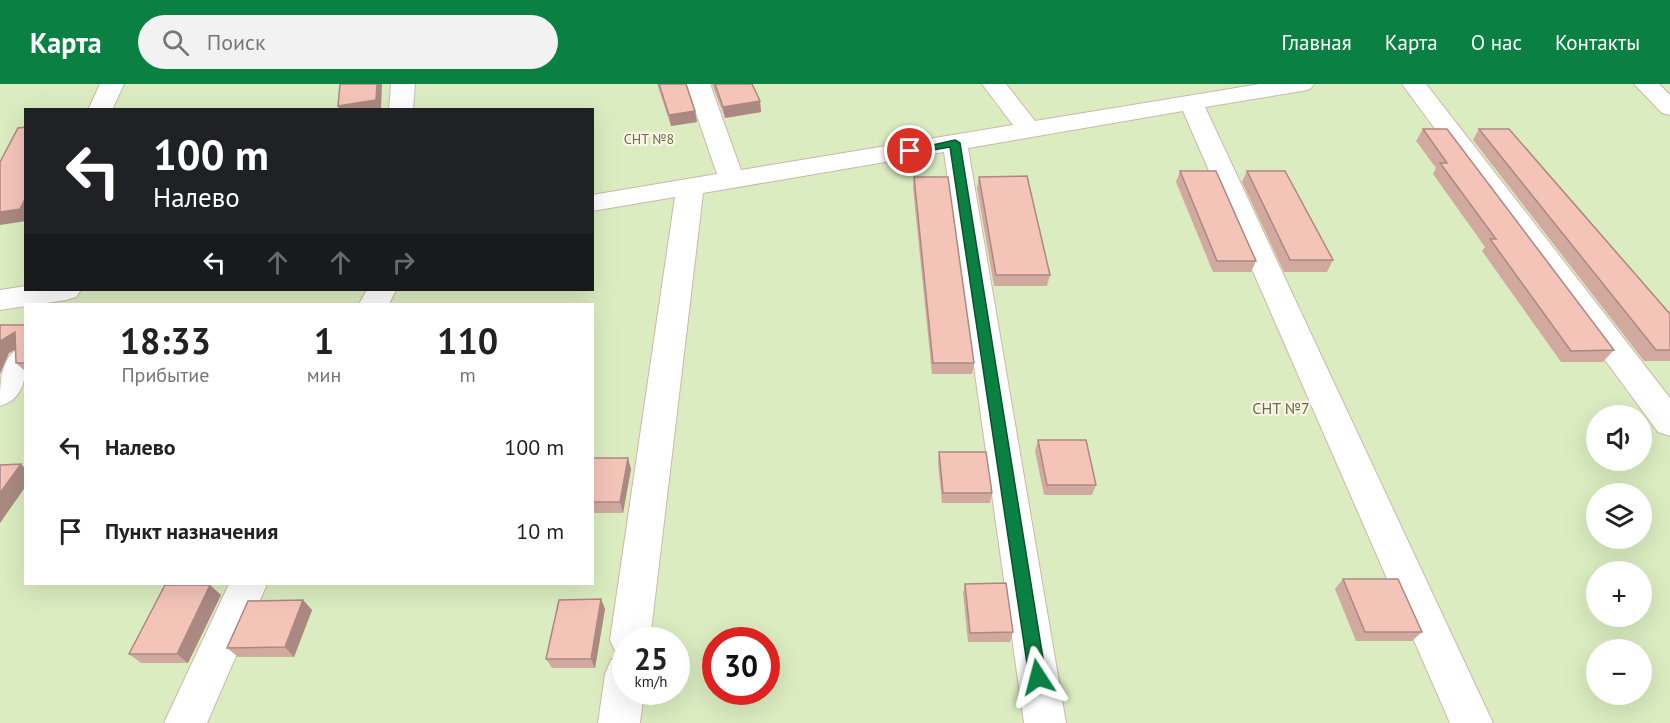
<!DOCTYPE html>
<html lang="ru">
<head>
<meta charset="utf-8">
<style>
  :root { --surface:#fff; --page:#f2f2f2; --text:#222; --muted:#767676; --accent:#0b8043 }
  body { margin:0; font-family:"PT Sans",sans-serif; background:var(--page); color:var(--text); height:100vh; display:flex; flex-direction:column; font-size:22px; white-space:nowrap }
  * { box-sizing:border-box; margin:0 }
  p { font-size:20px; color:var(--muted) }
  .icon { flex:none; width:33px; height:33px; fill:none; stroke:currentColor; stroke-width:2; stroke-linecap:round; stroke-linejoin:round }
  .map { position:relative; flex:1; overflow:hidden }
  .drawer { position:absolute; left:24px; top:219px; width:570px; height:282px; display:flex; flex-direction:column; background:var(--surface); border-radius:0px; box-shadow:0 6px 24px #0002 }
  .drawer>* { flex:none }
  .banner { position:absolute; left:24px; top:24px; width:570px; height:183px; border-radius:0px; box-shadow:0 6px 24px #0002; background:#202124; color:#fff; overflow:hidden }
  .controls { position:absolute; left:1586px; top:321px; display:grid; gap:12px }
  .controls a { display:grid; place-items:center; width:66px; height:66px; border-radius:50%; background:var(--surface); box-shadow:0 6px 24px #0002; font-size:30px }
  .speed { position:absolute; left:612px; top:543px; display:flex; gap:12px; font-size:30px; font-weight:700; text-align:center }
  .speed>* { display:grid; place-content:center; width:78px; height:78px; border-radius:50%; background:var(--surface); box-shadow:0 6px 24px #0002; line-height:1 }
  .speed small { font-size:15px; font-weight:400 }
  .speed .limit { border:9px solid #d22; background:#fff; color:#111 }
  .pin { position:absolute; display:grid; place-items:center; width:51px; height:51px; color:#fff; margin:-26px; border:3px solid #fff; border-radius:50%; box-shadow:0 2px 6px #0007 }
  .me { position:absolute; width:66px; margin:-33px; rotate:351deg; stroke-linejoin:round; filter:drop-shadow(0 0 4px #0008) }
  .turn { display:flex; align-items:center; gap:21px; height:126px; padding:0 30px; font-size:27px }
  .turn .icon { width:78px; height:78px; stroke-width:2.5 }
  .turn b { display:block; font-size:42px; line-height:51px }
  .lanes { display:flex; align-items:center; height:57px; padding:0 30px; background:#0003; justify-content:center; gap:30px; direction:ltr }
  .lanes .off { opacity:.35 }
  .eta { display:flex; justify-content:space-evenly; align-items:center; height:102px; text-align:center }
  .eta b { font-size:36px; font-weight:700; line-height:42px }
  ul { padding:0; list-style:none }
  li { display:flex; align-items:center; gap:18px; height:84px; padding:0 30px }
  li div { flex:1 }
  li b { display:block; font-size:22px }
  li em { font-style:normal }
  header { display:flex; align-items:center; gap:36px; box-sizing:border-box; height:84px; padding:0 30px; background:var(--accent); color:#fff }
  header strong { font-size:28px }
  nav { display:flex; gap:33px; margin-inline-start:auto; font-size:21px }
  .search { width:420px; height:54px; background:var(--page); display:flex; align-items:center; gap:15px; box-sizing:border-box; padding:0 21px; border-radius:33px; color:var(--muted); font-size:22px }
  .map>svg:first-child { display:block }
  .green { fill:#dbecc0; fill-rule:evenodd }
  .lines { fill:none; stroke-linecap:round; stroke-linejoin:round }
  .street-casing { stroke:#d1b5ab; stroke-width:2 }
  .street { fill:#fff; fill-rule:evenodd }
  .wall { fill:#d2a99f }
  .shaded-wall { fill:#ab8982 }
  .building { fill:#f4c4b9; stroke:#ab8982; stroke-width:1.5 }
  .route { fill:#0b8043; stroke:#07532c; stroke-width:1.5 }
  .labels { text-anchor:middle; stroke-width:4.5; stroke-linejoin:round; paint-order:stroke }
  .far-park-label { font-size:14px; fill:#5a773c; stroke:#fff2ea }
  .park-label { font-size:16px; fill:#5a773c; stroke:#fff2ea }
</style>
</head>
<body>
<header>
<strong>Карта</strong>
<div class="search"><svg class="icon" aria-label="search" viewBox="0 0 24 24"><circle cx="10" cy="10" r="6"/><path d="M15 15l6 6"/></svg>Поиск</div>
<nav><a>Главная</a><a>Карта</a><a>О нас</a><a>Контакты</a></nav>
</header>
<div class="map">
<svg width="1670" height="639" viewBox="0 0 1670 639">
  <rect width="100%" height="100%" fill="#fdede3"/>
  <path class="green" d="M0 0H1670V639H0ZM26 26H592V206H26ZM26 220H592V500H26ZM1596 332H1641V376H1596ZM1596 410H1641V454H1596ZM1596 488H1641V532H1596ZM626 556H676V608H626ZM716 556H766V608H716ZM1596 566H1641V610H1596Z"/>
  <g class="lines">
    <g class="street-casing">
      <g id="street">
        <polygon points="100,0 124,0 112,26 88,26"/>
        <polygon points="391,0 415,0 413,26 389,26"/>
        <polygon points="686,0 710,0 741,86 1013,41 982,0 1006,0 1035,37 1260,0 1314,0 1310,5 1302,7 1205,23 1493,639 1450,639 1183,27 968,64 1066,639 1024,639 944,68 703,109 650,556 626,556 626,608 644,608 640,639 598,639 605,590 611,576 622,572 616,569 610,556 675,113 592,127 592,111 717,90"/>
        <polygon points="1402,0 1426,0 1670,314 1670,352 1658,348"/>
        <polygon points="1634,0 1659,0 1670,11 1670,31 1662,29"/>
        <polygon points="26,202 26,206 81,206 76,213 66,216 0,226 0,206"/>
        <polygon points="367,206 396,206 389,220 359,220"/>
        <path d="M26 261C26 286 28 314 0 322 0 298 0 269 26 261Z"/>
        <polygon points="229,500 267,500 207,639 164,639"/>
      </g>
    </g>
    <use href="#street" class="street"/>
  </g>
  <g class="wall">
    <polygon points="657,0 686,0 695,27 697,38 671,42"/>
    <polygon points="712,0 752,0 760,17 761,28 725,34"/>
    <polygon points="1423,45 1614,266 1603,278 1561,278 1482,167 1485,163 1433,90 1436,84 1416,57"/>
    <polygon points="1479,45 1670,230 1670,277 1644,277 1473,56"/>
    <polygon points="1180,87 1256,177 1251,188 1213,188 1176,98"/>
    <polygon points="1247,87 1333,176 1327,188 1284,188 1242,98"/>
    <polygon points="914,93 974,279 972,290 932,290 913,104"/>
    <polygon points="979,93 1050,191 1047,202 994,202 977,104"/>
    <polygon points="0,241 26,241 26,288 16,279 16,265 9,269"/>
    <polygon points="1038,356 1096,401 1092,411 1044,411 1035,367"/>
    <polygon points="939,368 992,409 990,419 942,419 938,379"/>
    <polygon points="592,374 631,385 623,429 592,429"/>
    <polygon points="1343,495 1422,548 1412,557 1356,557 1335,505"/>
    <polygon points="965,500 1013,548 1010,558 968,558 963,509"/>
    <polygon points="221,511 188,579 141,579 129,570"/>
    <polygon points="601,515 605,525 595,584 552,584 546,575"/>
    <polygon points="303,516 312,526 294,573 238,573 227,564"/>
  </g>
  <g class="shaded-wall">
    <polygon points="377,0 382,0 381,26 339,26 338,22"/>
    <polygon points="760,17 761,28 725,34 723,23"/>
    <polygon points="695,27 697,38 671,42 669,31"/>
    <polygon points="26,113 26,137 0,141 0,128"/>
    <polygon points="15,248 26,259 9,269 0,290 0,257"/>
    <polygon points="628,374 631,385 623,429 620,418"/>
    <polygon points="21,380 26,385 26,402 0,439 0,409"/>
    <polygon points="210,501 221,511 188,579 177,570"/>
    <polygon points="601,515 605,525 595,584 591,575"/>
    <polygon points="303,516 312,526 294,573 285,563"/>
  </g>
  <g class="building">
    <polygon points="340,0 377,0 376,16 338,22"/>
    <polygon points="659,0 686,0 695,27 669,31"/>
    <polygon points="715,0 752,0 760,17 723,23"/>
    <polygon points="26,43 26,113 20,125 0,128 0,78 18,44"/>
    <polygon points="1423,45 1447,45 1614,266 1571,267 1490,155 1496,155 1440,79 1447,79"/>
    <polygon points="1479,45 1509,45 1670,230 1670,266 1656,266"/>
    <polygon points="1180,87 1216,87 1256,177 1217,177"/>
    <polygon points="1247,87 1285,87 1333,176 1290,176"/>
    <polygon points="1027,92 1050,191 996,191 979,93"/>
    <polygon points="914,93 948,93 974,279 933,279"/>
    <polygon points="0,241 26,241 26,279 16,279 15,248 0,257"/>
    <polygon points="1038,356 1086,356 1096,401 1047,401"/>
    <polygon points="939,368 986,368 992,409 943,409"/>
    <polygon points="592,374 628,374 620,418 592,418"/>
    <polygon points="21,380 0,409 0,381"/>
    <polygon points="1343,495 1398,495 1422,548 1365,548"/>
    <polygon points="1006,499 1013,548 970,549 965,500"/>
    <polygon points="165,501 210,501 177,570 129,570"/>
    <polygon points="601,515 591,575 546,575 559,516"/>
    <polygon points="303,516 285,563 227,564 248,517"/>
  </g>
  <polygon class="route" points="955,56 960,59 1046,593 1044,598 1038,601 1032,598 1029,593 950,63 910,70 905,67"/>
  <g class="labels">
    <g class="far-park-label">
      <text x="649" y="60">СНТ №8</text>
    </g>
    <g class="park-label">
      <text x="1281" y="330">СНТ №7</text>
    </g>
  </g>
</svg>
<div class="controls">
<a><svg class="icon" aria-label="sound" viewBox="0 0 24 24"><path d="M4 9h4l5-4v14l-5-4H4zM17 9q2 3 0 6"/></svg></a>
<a><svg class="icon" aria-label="layers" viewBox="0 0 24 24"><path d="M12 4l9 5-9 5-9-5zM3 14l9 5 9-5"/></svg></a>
<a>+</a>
<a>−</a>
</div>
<div class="speed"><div>25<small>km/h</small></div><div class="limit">30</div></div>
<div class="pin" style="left:910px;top:67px;background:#d93025"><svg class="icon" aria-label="arrive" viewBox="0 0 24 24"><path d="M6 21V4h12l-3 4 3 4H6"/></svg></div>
<svg class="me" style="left:1038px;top:593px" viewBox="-20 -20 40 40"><path d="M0-17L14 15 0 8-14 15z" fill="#0b8043" stroke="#fff" stroke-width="4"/></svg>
<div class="banner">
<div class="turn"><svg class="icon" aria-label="left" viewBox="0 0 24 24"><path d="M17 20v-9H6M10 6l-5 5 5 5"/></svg><div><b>100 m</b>Налево</div></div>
<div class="lanes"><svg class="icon" aria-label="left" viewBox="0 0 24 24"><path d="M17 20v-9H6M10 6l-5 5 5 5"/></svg><svg class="icon off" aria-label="ahead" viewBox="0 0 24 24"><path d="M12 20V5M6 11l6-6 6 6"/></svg><svg class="icon off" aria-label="ahead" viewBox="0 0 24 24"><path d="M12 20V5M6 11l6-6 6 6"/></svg><svg class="icon off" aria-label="right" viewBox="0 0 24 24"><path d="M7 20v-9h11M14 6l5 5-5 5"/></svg></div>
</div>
<section class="drawer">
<div class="eta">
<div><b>18:33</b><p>Прибытие</p></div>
<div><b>1</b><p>мин</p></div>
<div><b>110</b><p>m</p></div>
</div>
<ul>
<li><svg class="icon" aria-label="left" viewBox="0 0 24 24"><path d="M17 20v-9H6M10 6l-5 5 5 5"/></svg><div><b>Налево</b></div><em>100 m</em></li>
<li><svg class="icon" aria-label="arrive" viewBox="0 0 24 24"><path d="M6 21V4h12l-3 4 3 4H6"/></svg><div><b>Пункт назначения</b></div><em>10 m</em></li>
</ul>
</section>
</div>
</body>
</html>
